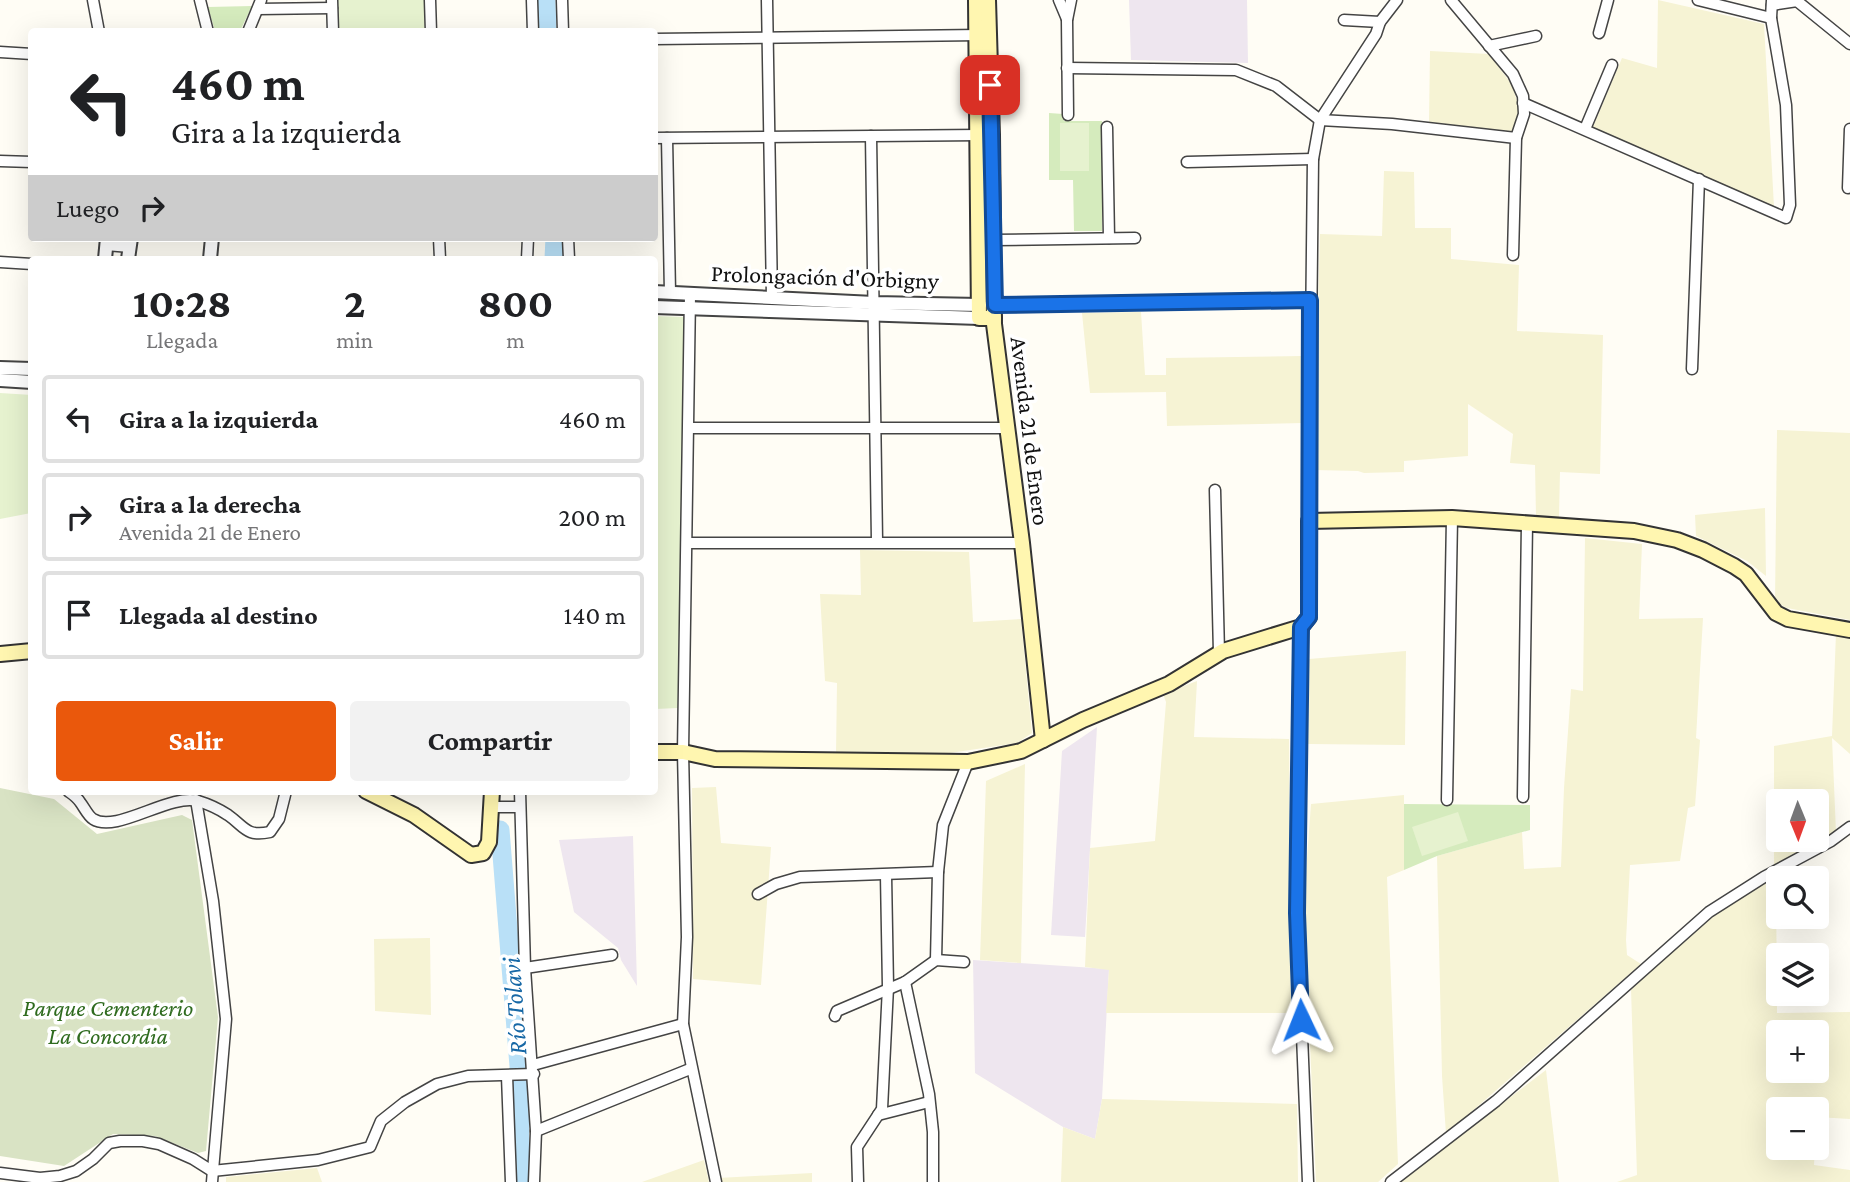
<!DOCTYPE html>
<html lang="es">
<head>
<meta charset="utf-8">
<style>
  :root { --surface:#fff; --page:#f2f2f2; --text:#202124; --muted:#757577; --line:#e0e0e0; --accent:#ea580c }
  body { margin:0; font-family:"Crimson Pro",serif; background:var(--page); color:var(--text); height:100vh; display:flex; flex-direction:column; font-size:26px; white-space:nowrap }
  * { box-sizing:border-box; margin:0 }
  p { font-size:23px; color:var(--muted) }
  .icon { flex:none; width:38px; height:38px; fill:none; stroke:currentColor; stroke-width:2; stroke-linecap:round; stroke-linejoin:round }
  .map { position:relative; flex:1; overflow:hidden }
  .side { position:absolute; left:28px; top:256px; width:630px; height:539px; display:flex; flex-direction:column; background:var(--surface); border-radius:7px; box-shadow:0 7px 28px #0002 }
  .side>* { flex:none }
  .banner { position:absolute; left:28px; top:28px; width:630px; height:214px; border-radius:7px; box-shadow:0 7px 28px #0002; background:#fff; color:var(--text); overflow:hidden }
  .needle { width:46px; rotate:179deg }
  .buttons { position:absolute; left:1766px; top:789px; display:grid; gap:14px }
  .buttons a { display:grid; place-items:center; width:63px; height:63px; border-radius:7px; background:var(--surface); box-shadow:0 7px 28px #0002; font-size:35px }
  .pin { position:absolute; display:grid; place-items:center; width:60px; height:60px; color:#fff; margin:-30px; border-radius:14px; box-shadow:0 4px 10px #0006 }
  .me { position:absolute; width:77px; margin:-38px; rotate:358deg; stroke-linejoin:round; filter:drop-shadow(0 0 5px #0008) }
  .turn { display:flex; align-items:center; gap:24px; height:147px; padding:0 28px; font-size:32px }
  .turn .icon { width:91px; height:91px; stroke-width:2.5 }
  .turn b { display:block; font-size:49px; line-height:60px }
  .then { display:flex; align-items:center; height:66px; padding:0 28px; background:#0003; gap:14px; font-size:26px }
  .eta { display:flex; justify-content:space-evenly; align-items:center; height:119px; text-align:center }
  .eta b { font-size:42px; font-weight:700; line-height:49px }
  .button { display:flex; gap:14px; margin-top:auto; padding:14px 28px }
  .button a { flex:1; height:80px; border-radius:7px; background:var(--accent); color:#fff; font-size:28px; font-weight:700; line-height:80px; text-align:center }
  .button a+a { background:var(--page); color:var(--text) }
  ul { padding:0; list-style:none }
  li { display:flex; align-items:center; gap:21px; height:88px; margin:0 14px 10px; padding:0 14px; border:4px solid var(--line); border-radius:7px }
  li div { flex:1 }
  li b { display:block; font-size:26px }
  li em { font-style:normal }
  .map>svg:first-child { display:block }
  .industrial { fill:#eee6ef }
  .farmland { fill:#f6f3d4; fill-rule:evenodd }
  .green { fill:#d5ebbd }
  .cemetery { fill:#d9e3c4 }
  .pitch { fill:#e6f2cf }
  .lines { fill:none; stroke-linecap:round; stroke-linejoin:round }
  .river { stroke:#b9e0f7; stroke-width:19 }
  .minor-casing { stroke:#444; stroke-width:13 }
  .tertiary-casing { stroke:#444; stroke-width:16 }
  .secondary-casing { stroke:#333; stroke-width:18 }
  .minor { stroke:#fff; stroke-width:10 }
  .tertiary { stroke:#fff; stroke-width:12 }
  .secondary { stroke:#fff6b0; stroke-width:14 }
  .route-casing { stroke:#114b97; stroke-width:18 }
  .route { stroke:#1a73e8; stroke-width:12 }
  .labels { text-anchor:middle; stroke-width:7; stroke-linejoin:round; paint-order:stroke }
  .street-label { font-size:24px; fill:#111; stroke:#fff }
  .park-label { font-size:24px; font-style:italic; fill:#2f6b1f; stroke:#fff }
  .water-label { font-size:26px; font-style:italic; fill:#1768a6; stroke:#fff }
</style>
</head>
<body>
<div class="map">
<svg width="1850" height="1182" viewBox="0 0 1850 1182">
  <rect width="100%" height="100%" fill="#fffdf5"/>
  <g class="industrial">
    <polygon points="1129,0 1247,0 1248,63 1131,60"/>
    <polygon points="1097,727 1085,937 1051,935 1062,751"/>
    <polygon points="633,836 637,986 621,960 618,948 574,912 559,840"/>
    <polygon points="973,960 1109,969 1102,1099 1095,1139 1063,1127 975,1073"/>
  </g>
  <g class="farmland">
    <polygon points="1658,0 1764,24 1774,207 1593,127 1622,58 1657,68"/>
    <polygon points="1430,51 1489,54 1512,85 1518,104 1519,111 1512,132 1429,122"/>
    <polygon points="1384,171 1414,172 1415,228 1451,228 1451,259 1519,265 1517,331 1603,335 1600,474 1560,472 1559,517 1536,516 1535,465 1510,463 1513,434 1468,404 1468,456 1404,461 1404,472 1364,473 1358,471 1314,470 1320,234 1382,236"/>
    <polygon points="1141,312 1145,375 1166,375 1166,358 1302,356 1303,423 1167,426 1166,392 1090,393 1082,313"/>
    <polygon points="1777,430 1850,433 1850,620 1787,608 1775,602"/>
    <polygon points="1765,508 1766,576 1747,561 1696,536 1695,515"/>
    <polygon points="1585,538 1642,544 1639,619 1703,618 1696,738 1700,740 1695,806 1688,808 1680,861 1630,865 1626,940 1627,955 1641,964 1446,1134 1442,1076 1437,856 1522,832 1524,869 1561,867 1564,788 1571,689 1583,691"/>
    <polygon points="860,550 969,552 973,622 1021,619 1032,733 1017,743 950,753 836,754 837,683 825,681 820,594 861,595"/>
    <path d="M1836 633 1850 635V754L1832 738 1836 832 1774 869V746L1832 736ZM1778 802H1816V840H1778Z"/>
    <polygon points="1406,651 1405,745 1308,744 1309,659"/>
    <polygon points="1197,681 1194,737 1289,739 1291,1013 1106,1013 1109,970 1085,967 1090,848 1155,841 1166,702 1163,694"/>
    <polygon points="1025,764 1021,963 980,960 986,781"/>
    <polygon points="716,787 721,843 771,847 761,985 693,979 692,788"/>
    <polygon points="1404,795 1404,870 1387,877 1398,1164 1378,1182 1316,1182 1305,927 1305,886 1311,804"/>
    <path d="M1776 876 1777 1013 1850 1012V1119L1817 1117 1816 1110H1778V1148H1815L1814 1165 1850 1170V1182H1617L1637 1175 1631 989 1724 905ZM1778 1032H1816V1071H1778Z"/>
    <polygon points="430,938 431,1015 375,1011 374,939"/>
    <polygon points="1546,1070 1559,1182 1400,1182 1411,1173"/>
    <polygon points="1102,1099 1297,1104 1298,1182 1061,1182 1063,1127 1095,1139"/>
    <polygon points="704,1160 709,1182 642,1182"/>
    <polygon points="317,1168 322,1182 226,1182 226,1177"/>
    <polygon points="812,1173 812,1182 719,1182 718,1178"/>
  </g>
  <g class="green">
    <polygon points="252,6 240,31 215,31 208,7"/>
    <polygon points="1049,113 1063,114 1064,121 1102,121 1102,231 1074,231 1073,180 1049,180"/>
    <polygon points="1404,804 1530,805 1530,830 1437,856 1404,870"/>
  </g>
  <polygon class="cemetery" points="0,788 54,799 97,834 182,815 192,820 218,1017 206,1151 198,1153 155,1136 113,1134 64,1166 0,1156"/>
  <g class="pitch">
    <polygon points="338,0 424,0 425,31 339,31"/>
    <rect x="1060" y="123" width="29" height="48"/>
    <polygon points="655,316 684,317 678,708 655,709"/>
    <polygon points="0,393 32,395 31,513 0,519"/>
    <polygon points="1458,812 1468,841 1422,856 1412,827"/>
  </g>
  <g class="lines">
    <g class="river">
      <polyline points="546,0 547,32"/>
      <polyline points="554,259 555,238"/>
      <polyline points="500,830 519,1066 520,1182"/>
    </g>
    <g class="minor-casing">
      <g id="minor">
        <polyline points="93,0 99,32"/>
        <polyline points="200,0 208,32"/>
        <polyline points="332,0 333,32"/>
        <polyline points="430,0 431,32"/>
        <polyline points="532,0 533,32"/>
        <polyline points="562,0 563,32"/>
        <polyline points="767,0 772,298"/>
        <polyline points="1059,0 1067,19"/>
        <polyline points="1451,0 1513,74 1523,96 1524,114 1516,138 1513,255"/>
        <polyline points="1698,0 1771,18"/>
        <polyline points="1772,5 1797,1 1850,44"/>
        <polyline points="258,9 332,8"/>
        <polyline points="1344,20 1380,22"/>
        <polyline points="248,32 261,0"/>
        <polyline points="1599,33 1608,0"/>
        <polyline points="654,39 980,35"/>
        <polyline points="1489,46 1536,36"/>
        <polyline points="0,52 32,54"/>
        <polyline points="1067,68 1236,70 1276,86 1320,120 1392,124 1516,138"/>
        <polyline points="1523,103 1786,218 1790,205 1786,105 1771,18 1772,0"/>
        <polyline points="1068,115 1067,20 1071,0"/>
        <polyline points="1107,127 1109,238"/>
        <polyline points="1585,129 1612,65"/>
        <polyline points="871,136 877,541"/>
        <polyline points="654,138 981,135"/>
        <polyline points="667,138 670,293"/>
        <polyline points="0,161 32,162"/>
        <polyline points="1187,162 1313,159"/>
        <polyline points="1848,188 1850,129"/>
        <polyline points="439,238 440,259"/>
        <polyline points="568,238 569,259"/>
        <polyline points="993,240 1135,238"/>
        <polyline points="106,245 130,247"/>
        <polyline points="527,259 528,238"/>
        <polyline points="0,262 32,264"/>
        <polyline points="690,295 683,752 687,937 683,1024 716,1182"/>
        <polyline points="995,305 1310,300"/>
        <polyline points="1692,369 1699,179"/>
        <polyline points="689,428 1005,428"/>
        <polyline points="1215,490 1219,653"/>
        <polyline points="1309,521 1313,159 1320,120 1376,34 1380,22 1397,0"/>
        <polyline points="687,543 1022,543"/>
        <polyline points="1301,627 1297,913 1308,1182"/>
        <path d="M68 791C72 794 77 797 80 802 84 807 88 816 93 819 116 834 170 793 198 801 208 804 219 809 228 815 245 827 246 837 270 832L279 819 286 791"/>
        <polyline points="520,791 525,968 536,1131 534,1182"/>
        <polyline points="1523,797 1527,523"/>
        <polyline points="196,800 213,901 226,1019 212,1182"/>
        <polyline points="1447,800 1452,518"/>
        <polyline points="491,807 519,807"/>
        <polyline points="758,894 776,884 800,877 938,872"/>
        <polyline points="936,960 938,872 943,825 968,762"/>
        <polyline points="525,968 612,955"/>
        <polyline points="905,982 929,1094 933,1132 933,1182"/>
        <polyline points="835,1016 837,1011 905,982 936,960 964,962"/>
        <polyline points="533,1065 683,1024"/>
        <polyline points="507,1076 511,1182"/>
        <polyline points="878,1115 929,1102"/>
        <polyline points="536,1131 690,1069"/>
        <polyline points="0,1173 40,1178 60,1176 76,1171 93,1159 109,1143 120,1141 143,1141 159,1144 193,1159 212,1171 318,1160 370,1147 381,1121 405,1102 437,1084 468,1076 534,1074"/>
        <polyline points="858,1182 857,1147 882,1109 888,987 886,875"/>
        <polyline points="1391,1182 1496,1101 1709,912 1764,877 1831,841 1850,827"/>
      </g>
    </g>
    <g class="tertiary-casing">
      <g id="tertiary">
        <polyline points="105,259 107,238"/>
        <polyline points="128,259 131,238"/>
        <polyline points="210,259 212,238"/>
        <polyline points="654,292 874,303 980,305"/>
        <polyline points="654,307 979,318"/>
        <polyline points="0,368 32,369"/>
        <polyline points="0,380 32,382"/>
      </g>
    </g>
    <g class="secondary-casing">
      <g id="secondary">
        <polyline points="976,0 979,318 994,318"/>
        <polyline points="988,0 992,135 994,324 1022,543 1043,740"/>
        <polyline points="0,654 32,651"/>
        <polyline points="654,752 683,752 715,759 968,762 1021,751 1083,720 1169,684 1223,651 1301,627 1309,617 1309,521 1452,518 1634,531 1677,540 1703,550 1734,566 1746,574 1776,613 1788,619 1850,630"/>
        <polyline points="366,791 414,815 471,855 483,853 489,842 492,791"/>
      </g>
    </g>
    <use href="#minor" class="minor"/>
    <use href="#tertiary" class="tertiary"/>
    <use href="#secondary" class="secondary"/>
  </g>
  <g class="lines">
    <g class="route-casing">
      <polyline id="route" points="990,85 995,305 1310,300 1309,617 1301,627 1297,913 1301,1020"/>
    </g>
    <use href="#route" class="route"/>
  </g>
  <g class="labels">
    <g class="street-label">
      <text transform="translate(825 277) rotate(2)" y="8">Prolongación d'Orbigny</text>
      <text transform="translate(1030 431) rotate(83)" y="8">Avenida 21 de Enero</text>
    </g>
    <g class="park-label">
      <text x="108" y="1016">Parque Cementerio<tspan x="108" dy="28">La Concordia</tspan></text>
    </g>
    <g class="water-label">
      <text transform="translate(514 1006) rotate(-94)" y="9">Río Tolavi</text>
    </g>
  </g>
</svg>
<div class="buttons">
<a><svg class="needle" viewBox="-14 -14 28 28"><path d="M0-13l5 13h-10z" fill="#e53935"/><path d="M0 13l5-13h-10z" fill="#757577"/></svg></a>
<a><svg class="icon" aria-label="search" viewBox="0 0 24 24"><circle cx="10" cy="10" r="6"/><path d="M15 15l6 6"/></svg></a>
<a><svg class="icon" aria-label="layers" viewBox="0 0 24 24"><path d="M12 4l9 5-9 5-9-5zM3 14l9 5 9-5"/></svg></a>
<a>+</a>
<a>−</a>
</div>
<div class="pin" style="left:990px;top:85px;background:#d93025"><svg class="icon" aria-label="arrive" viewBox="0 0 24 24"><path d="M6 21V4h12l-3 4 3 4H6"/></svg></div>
<svg class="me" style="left:1301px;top:1020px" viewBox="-20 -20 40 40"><path d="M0-17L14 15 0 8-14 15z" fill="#1a73e8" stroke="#fff" stroke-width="4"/></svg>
<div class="banner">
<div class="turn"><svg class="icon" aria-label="left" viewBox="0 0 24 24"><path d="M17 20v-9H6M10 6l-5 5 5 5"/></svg><div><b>460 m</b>Gira a la izquierda</div></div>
<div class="then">Luego<svg class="icon" aria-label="right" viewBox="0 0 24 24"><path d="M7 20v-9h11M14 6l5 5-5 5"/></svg></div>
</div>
<section class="side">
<div class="eta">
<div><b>10:28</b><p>Llegada</p></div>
<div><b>2</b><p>min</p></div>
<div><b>800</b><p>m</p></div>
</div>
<ul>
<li><svg class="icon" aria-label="left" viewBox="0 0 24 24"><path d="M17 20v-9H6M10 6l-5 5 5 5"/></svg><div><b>Gira a la izquierda</b></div><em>460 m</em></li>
<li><svg class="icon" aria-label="right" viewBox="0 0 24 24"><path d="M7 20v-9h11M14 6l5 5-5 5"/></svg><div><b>Gira a la derecha</b><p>Avenida 21 de Enero</p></div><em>200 m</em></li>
<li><svg class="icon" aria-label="arrive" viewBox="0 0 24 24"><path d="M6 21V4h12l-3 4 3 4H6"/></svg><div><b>Llegada al destino</b></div><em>140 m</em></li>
</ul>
<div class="button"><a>Salir</a><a>Compartir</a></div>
</section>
</div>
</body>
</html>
